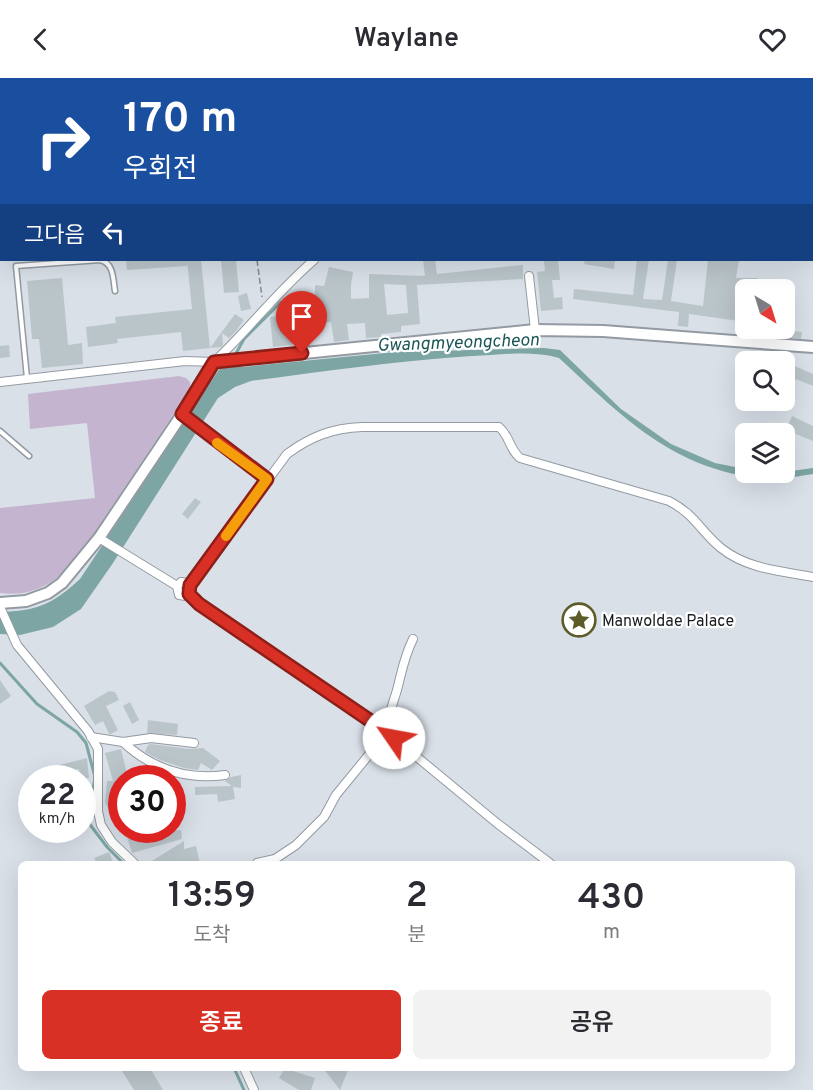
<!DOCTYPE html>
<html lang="ko">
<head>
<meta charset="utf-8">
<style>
  :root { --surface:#fff; --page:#f2f2f3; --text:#2b2b33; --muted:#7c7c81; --accent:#d93025 }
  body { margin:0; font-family:Overpass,"Noto Sans KR",sans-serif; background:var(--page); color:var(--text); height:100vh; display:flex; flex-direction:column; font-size:22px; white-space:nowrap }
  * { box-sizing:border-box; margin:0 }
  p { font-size:20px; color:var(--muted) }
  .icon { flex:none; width:33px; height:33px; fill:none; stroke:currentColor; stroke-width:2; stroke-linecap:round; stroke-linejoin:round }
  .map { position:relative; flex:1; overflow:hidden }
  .details { position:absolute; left:18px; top:783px; width:777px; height:210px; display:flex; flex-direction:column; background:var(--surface); border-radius:9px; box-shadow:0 6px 24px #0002 }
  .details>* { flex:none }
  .guide { position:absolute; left:0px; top:0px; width:813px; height:183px; box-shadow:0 6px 24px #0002; background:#1a4fa0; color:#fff; overflow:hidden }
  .needle { width:39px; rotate:142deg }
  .tools { position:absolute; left:735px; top:201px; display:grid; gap:12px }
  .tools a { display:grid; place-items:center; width:60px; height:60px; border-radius:9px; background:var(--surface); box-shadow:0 6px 24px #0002; font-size:30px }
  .speed { position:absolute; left:18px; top:687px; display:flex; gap:12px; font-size:30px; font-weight:700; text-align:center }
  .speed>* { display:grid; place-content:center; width:78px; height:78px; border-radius:50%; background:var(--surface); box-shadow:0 6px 24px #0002; line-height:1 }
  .speed small { font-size:15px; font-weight:400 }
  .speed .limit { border:9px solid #d22; background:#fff; color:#111 }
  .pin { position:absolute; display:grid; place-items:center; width:51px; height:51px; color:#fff; margin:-62px -26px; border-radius:50% 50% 50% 0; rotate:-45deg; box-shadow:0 0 6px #0007 }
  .pin .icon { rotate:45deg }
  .me { position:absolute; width:66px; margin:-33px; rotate:303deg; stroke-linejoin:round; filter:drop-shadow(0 0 4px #0008) }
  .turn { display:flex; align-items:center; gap:21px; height:126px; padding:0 24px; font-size:27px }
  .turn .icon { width:78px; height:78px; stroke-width:2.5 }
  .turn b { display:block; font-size:42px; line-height:51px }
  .then { display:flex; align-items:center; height:57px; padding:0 24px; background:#0003; gap:12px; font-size:22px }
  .eta { display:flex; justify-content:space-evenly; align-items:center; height:102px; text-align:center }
  .eta b { font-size:36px; font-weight:600; line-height:42px }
  .action { display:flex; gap:12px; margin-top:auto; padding:12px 24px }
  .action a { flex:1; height:69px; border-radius:9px; background:var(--accent); color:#fff; font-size:24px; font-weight:600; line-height:69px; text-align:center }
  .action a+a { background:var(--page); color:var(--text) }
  header { display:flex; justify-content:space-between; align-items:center; height:78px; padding:0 24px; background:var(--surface); font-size:27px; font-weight:600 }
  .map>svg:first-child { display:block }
  .green { fill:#c5b4d0 }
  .water { fill:#7ca5a4 }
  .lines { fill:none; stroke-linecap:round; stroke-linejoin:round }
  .stream { stroke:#7ca5a4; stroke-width:3 }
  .building { fill:#bac5ca; fill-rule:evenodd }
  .service-casing { stroke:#939aa2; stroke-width:7 }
  .minor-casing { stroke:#939aa2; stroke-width:10 }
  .tertiary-casing { stroke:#939aa2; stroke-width:14 }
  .path { stroke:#858a90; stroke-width:1.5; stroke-dasharray:6 3; stroke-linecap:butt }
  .service { stroke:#fff; stroke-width:4 }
  .minor { stroke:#fff; stroke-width:8 }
  .tertiary { stroke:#fff; stroke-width:10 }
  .route-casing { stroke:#8d1f18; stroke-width:15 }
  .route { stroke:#d93025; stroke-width:10 }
  .slow { stroke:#f59e0b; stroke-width:10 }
  .labels { text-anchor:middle; stroke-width:4.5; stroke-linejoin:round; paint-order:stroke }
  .poi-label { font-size:16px; fill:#1a1d20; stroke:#fff; text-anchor:start }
  .water-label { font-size:18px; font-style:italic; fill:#1c5757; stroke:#fff }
</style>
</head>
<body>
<header><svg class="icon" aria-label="back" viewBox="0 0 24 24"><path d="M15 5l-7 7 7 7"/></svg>Waylane<svg class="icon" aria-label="heart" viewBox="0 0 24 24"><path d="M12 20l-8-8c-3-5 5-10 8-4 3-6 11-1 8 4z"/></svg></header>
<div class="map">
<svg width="813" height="1012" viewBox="0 0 813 1012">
  <rect width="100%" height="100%" fill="#d9e0e8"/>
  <path class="green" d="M179 298 186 300 190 304V311L74 485C52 506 33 519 0 515V430L95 420 87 345 30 351 28 316Z"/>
  <path class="water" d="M544 270 560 272 621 331 671 366 715 385 745 391 746 394H784L813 390V396C798 398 782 402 767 401 674 393 624 340 559 280 532 272 500 277 472 278 398 283 325 293 251 303L235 309 218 320 113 485 81 531 53 549 20 557 0 556V534C37 533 53 526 80 501L222 287 236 286 242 289 395 274Z"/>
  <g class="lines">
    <g class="stream">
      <polyline points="234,279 244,261 281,224"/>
      <polyline points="0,585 37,626 77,654 86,665 95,699 88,744 107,769 124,786"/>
      <polyline points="234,990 244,1012"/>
    </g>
  </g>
  <g class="building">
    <polygon points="126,182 187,182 187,188 127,192"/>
    <polygon points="187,182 201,182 210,270 183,273 181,254 117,261 118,265 88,269 86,249 116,245 115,239 192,231"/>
    <polygon points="221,182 236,182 239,214 224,215"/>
    <path d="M423 182H435L437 196 523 187V201L417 207 420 246 401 248V254L381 256V259L366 260 365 245 347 246 349 262 334 264 331 244 291 249 292 267 273 269 270 239 293 237 291 221 315 219V207L324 208 329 189 353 194 351 207V221L369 220V196L425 198ZM384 206 406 207 408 235 387 237Z"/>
    <polygon points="544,182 558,182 560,202 552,202 554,220 562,219 563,231 541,233 537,194 545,193"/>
    <polygon points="585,182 615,182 614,191 584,186"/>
    <polygon points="637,182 649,182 643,221 662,222 668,182 677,182 671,223 703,228 708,182 739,182 736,200 758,200 758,212 738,212 735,232 746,233 746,244 689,236 688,249 678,248 679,234 573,221 574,211 633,217"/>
    <polygon points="62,200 68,267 82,265 83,286 42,290 39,261 32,261 27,203"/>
    <polygon points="247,215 251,231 241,233 238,218"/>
    <polygon points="235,236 244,242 236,253 229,260 222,255 223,267 221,269 210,270"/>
    <polygon points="786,252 802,254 801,261 785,259"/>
    <polygon points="9,267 10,279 0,280 0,268"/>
    <polygon points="788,285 813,296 813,308 796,301 784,328 784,294"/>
    <polygon points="792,338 813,348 813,363 786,352"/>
    <polygon points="195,420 201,424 188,441 182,436"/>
    <polygon points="0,602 11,618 0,626"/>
    <polygon points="109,613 115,614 119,622 106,628 118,652 111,656 109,656 103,643 95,647 84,628"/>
    <polygon points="130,624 139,642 132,646 123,628"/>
    <polygon points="148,642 178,646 177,657 147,655"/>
    <polygon points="151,666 189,671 203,670 220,683 212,692 201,685 198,692 184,690 160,682 145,674 148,667"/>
    <polygon points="121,671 128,700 122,700 122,736 112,740 105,724 107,703 113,703 105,675"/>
    <polygon points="87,680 89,700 80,700 79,691 49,695 48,690"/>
    <polygon points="241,697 241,710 233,709 235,721 218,724 217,716 195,717 195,709 232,708 225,703 231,699"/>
    <polygon points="181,752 182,761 132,775 126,756 130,754"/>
    <polygon points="184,763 184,771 196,768 200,786 147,786"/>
    <polygon points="109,774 114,786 97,786 94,780"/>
    <polygon points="120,990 150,990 163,1012 134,1012"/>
    <polygon points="285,990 295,990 293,993 315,1000 311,1012 299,1012 279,1000"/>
    <polygon points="323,990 343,990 348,992 340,1012"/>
  </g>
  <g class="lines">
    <g class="service-casing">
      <g id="service">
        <path d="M27 300 16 188 100 182C114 185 113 201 115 213"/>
        <polyline points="0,353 29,378"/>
      </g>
    </g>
    <g class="minor-casing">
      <g id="minor">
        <polyline points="98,0 101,2"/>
        <polyline points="509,0 510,2"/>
        <polyline points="604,0 605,2"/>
        <polyline points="82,2 83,0"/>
        <polyline points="498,2 499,0"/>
        <polyline points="0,86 2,85"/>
        <polyline points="529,198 535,252"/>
        <path d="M0 304 185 283 214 284C249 251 277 214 314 182"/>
        <polyline points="182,336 267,401"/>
        <polyline points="99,460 177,508 179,517 186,518 190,513 188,505 181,504 177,508"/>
        <path d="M190 507 287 376C310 359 332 350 362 349H499C510 358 509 371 520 380L669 423C696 437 700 453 721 470 747 491 781 493 813 499"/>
        <polyline points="189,516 199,526 378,648"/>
        <polyline points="0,529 17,567 88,653 98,671 98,733 101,747 112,764 135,786"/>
        <circle cx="386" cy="654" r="10"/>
        <path d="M389 645C389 633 394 623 397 612 402 593 404 579 413 561"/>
        <polyline points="91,659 123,664 151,660 194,665"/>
        <polyline points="394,660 498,746 551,786"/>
        <path d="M123 664C152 691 187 702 225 697"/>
        <polyline points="257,785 275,781 296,767 324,739 336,717 381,662"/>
        <polyline points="244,990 254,1012"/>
      </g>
    </g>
    <g class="tertiary-casing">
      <polyline id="tertiary" points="0,525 26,523 48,515 62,505 99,460 199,311 214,284 535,252 603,253 813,269"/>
    </g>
    <g class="path">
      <polyline points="223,0 224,2"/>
      <polyline points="257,182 262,219"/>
    </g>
    <use href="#service" class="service"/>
    <use href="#minor" class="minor"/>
    <use href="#tertiary" class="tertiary"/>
  </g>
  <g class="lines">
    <g class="route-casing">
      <polyline id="route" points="302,275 214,284 182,336 267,401 190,507 189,516 199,526 378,648 376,654 381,662 389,664 394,660"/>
    </g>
    <use href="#route" class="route"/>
    <polyline class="slow" points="217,365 267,401 226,458"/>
  </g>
  <defs>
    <g id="sight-ring" transform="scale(1.725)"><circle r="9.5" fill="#fff" stroke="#5d5b28" stroke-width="1.5"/><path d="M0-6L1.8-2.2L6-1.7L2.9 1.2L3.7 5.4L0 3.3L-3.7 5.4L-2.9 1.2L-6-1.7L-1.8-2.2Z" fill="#5d5b28"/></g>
  </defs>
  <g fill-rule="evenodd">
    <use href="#sight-ring" x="579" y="542"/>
  </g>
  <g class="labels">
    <g class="poi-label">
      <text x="602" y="548">Manwoldae Palace</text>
    </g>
    <g class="water-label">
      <text transform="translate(458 264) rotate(-2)" y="6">Gwangmyeongcheon</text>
    </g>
  </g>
</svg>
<div class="tools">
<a><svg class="needle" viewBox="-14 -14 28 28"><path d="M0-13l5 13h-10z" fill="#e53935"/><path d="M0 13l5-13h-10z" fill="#7c7c81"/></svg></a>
<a><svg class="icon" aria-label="search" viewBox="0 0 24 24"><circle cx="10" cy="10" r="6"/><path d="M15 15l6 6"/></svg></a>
<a><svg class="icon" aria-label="layers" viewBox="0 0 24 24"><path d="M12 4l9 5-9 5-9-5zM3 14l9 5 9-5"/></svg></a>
</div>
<div class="speed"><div>22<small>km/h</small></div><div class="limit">30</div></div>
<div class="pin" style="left:302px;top:275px;background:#d93025"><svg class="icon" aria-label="arrive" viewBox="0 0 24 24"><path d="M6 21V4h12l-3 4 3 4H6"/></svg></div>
<svg class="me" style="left:394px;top:660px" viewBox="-20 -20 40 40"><circle r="19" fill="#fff"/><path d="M0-13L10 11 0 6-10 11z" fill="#d93025"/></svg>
<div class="guide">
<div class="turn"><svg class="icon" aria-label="right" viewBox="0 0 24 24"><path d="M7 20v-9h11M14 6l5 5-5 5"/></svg><div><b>170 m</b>우회전</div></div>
<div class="then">그다음<svg class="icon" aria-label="left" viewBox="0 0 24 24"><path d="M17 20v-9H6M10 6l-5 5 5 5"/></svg></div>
</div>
<section class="details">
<div class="eta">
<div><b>13:59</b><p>도착</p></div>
<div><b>2</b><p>분</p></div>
<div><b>430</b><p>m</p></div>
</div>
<div class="action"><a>종료</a><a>공유</a></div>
</section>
</div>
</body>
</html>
